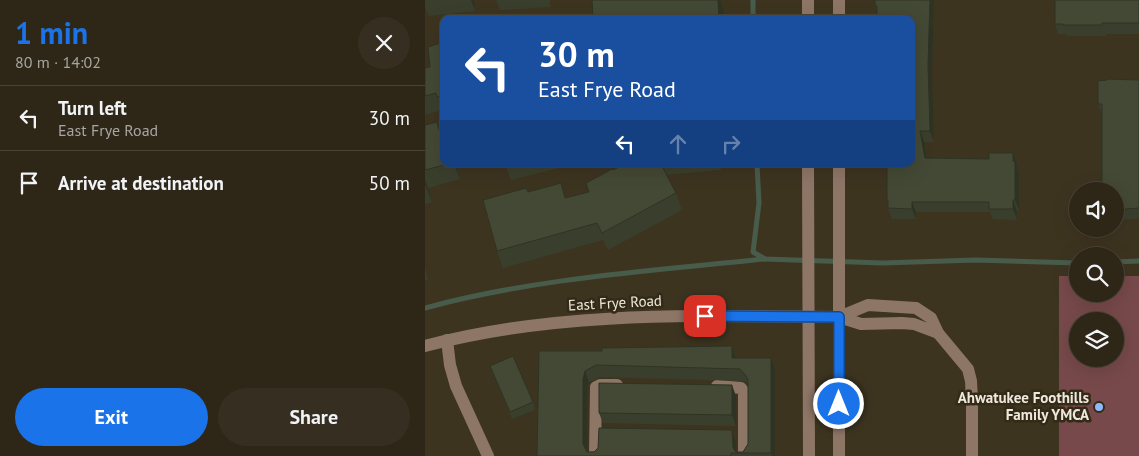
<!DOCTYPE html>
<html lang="en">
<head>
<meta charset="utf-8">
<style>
  :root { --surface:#2e2718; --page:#362f21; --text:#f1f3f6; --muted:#a7a5a2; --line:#494437; --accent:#1a73e8 }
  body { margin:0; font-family:"PT Sans",sans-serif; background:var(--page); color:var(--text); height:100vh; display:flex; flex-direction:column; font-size:19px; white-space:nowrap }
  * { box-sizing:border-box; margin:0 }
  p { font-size:16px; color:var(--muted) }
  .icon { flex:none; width:28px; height:28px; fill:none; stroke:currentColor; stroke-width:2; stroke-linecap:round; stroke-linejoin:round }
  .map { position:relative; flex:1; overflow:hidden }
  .drawer { display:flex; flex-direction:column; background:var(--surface); width:425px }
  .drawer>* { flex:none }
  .guide { position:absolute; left:15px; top:15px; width:475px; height:152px; border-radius:10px; box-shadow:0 5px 20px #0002,0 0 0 1px var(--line); background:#1a4fa0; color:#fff; overflow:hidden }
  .tools { position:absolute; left:644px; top:182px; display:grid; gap:10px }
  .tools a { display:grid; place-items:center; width:55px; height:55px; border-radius:50%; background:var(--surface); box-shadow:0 5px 20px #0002,0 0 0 1px var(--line); font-size:25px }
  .pin { position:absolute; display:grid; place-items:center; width:42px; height:42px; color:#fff; margin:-21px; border-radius:10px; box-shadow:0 2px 8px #0006 }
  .me { position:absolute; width:55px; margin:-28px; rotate:0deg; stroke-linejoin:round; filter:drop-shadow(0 0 4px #0008) }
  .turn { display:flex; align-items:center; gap:18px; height:105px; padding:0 15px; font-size:22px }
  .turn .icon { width:65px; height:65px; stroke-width:2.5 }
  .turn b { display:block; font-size:35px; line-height:42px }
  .lanes { display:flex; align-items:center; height:48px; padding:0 15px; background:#0003; justify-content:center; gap:25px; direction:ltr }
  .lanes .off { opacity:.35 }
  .round { display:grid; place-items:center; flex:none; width:52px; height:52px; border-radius:26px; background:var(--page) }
  .summary { display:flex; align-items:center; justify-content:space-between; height:85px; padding:0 15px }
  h1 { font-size:30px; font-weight:600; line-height:38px; color:var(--accent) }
  .action { display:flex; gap:10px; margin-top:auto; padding:10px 15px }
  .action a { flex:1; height:58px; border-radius:30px; background:var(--accent); color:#fff; font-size:20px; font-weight:600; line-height:58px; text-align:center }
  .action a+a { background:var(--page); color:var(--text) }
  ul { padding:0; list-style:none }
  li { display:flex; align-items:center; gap:15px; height:65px; padding:0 15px; border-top:1px solid var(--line) }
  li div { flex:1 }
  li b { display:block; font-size:19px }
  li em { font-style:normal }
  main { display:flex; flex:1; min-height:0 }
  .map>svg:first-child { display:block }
  .green { fill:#77494a; fill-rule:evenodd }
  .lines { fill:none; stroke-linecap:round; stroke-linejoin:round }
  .stream { stroke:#485c4c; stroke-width:5 }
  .minor { stroke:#8e7667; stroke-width:12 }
  .wall { fill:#3a3f2d; fill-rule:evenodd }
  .shaded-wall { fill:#2f3324 }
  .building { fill:#434934; stroke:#2f3324; fill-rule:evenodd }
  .route-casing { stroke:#114b97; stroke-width:12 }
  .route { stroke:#1a73e8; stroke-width:9 }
  .poi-dot { fill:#8eb9fc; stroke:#332a17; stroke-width:2 }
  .labels { text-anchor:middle; stroke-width:5; stroke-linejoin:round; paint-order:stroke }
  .street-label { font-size:15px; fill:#eee9dc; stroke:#332a17 }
  .poi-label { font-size:15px; font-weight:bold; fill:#eee9dc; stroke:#332a17; text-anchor:end }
</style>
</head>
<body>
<main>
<section class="drawer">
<div class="summary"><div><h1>1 min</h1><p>80 m · 14:02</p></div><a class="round"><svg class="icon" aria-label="close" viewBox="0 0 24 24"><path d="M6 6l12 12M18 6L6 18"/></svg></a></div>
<ul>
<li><svg class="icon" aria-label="left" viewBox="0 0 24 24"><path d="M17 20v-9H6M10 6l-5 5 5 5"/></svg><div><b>Turn left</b><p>East Frye Road</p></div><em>30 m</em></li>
<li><svg class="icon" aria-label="arrive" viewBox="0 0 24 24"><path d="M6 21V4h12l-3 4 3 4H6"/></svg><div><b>Arrive at destination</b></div><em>50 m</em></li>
</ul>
<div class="action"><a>Exit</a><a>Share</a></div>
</section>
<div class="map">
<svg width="714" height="456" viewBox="0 0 714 456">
  <rect width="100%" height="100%" fill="#3d3420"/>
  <path class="green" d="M634 276H652V294H690V276H714V456H634ZM652 321H690V359H652Z"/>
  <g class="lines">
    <g class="stream">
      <polyline points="328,0 328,19"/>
      <polyline points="332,164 334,203 328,252 340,259 458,263 551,260 652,263"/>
      <polyline points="690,262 714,261"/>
      <path d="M0 308C110 278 227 271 340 259"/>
    </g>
    <g class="minor">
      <polyline points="383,0 383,19"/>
      <polyline points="414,0 414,19"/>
      <polyline points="383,164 384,456"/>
      <polyline points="414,317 443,305 491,308 506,318 513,333 543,369 546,381 547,400 547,456"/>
      <polyline points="22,340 25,365 31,386 63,456"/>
      <path d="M0 346C135 310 276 316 414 317L436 324 477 323 489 324 513 333"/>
      <polyline points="292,386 316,388 319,392 319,456"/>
      <polyline points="170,456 171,387 175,385 192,385"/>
      <polyline points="414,456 414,164"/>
    </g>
  </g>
  <g class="wall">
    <polygon points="0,0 49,0 50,11 4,16 0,7"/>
    <polygon points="71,0 125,0 125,7 75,10"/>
    <polygon points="450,0 509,0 507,76 509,142 499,142 502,158 564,159 588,153 592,164 592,168 594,172 594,211 592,211 592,220 568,219 565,212 491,212 491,219 467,219 463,208 463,204 462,200 486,164 452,11 450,5"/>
    <polygon points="714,0 714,34 681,34 681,36 642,36 641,34 633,34 630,24"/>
    <polygon points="19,42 19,114 18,114 17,110 0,115 0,68 5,67"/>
    <polygon points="682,80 714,80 714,219 690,220 690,191 677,184 677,114 673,104"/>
    <polygon points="12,122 19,142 19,164 31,164 35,179 3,188 7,202 0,204 0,125"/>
    <polygon points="80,164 133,164 134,168 86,180"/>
    <polygon points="200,164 295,164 296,170 241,175 251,193 257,210 183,250 178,240 78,268 72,251 103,192 142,198 164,192 188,170"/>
    <polygon points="0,266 3,280 0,280"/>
    <path d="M307 346 311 358H346L350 369V456H112L114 351H177ZM175 377 319 381 323 384V444L318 452H311V442L162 452V391L164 382Z"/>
    <polygon points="65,366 108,402 110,410 87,419"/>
    <polygon points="311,396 311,426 178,423 174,413"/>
  </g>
  <g class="shaded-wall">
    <polygon points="46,0 49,0 50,11"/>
    <polygon points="292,0 296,0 296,4 299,12 299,19 294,19"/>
    <polygon points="505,0 509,0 507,76 509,142 505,131 503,65"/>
    <polygon points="12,122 19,142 19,148"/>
    <polygon points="495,131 499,142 504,169 500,158"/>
    <polygon points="588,153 592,164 592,168 594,172 594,211 590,200"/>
    <polygon points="29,164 31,164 35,179"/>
    <polygon points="0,179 3,188 7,202 0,185"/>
    <polygon points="588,200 592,211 592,220 588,209"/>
    <polygon points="487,202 491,212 491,219 487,209"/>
    <polygon points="307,346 311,358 307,358"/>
    <polygon points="346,358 350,369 350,456 347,456 346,453"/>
    <polygon points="160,371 164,382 162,391 162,456 158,444 158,379"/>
    <polygon points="307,385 311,396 311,426 307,415"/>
    <polygon points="307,430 311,442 311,453 308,448"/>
  </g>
  <g class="building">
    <polygon points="167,0 293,0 294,19 168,19"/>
    <polygon points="450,0 505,0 503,65 505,131 495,131 500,158 564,159 564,153 588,153 588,161 590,162 590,200 588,200 588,209 564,209 564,202 487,202 487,209 463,208 463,200 462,200 462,164 486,164 486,19 452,19 452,6 450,5"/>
    <polygon points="630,0 714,0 714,23 677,23 677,25 638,25 638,24 630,24"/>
    <polygon points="112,16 112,19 104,19"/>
    <polygon points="19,42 19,95 12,97 11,93 0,96 0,68 5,67 3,47"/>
    <polygon points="682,79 714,80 714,208 690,210 690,191 673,191 673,184 677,184 677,104 673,104 673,81 682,80"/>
    <polygon points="12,122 18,145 19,145 19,164 23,164 0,170 0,125"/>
    <polygon points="200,164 236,164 251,193 177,233 172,223 72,251 58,200 101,188 103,192 136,183 140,198 164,192 161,183 187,169 188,170"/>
    <path d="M307 346V358H346V453H306V456H112L114 351H177V348ZM171 365 315 369 321 376 323 380V444L318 452H311L308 448 307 430 174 428 173 448 169 452H162L158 444V379L160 371Z"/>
    <polygon points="88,356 108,402 85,412 65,366"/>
    <polygon points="174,383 307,385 307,415 174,413"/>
  </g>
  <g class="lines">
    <g class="route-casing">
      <polyline id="route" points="280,316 414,317 414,404"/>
    </g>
    <use href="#route" class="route"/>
  </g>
  <circle class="poi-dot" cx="674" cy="407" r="5"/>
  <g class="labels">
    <g class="street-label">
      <text transform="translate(190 303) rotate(-3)" y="5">East Frye Road</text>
    </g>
    <g class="poi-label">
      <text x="664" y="403">Ahwatukee Foothills<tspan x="664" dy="17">Family YMCA</tspan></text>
    </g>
  </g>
</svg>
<div class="tools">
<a><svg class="icon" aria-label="sound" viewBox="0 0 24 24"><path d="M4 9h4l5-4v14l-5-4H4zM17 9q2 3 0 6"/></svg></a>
<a><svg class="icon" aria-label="search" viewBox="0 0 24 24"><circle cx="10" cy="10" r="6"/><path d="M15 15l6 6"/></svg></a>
<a><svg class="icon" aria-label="layers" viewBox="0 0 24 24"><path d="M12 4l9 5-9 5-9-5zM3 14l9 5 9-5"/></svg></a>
</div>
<div class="pin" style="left:280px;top:316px;background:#d93025"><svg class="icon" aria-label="arrive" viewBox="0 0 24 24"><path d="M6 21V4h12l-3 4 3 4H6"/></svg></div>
<svg class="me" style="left:414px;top:404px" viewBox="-20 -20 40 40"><circle r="17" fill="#1a73e8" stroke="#fff" stroke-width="3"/><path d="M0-11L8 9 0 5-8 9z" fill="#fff"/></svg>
<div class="guide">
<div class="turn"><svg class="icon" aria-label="left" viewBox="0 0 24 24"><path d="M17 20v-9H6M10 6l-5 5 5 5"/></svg><div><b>30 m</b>East Frye Road</div></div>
<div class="lanes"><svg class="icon" aria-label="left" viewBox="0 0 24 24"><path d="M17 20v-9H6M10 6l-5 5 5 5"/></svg><svg class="icon off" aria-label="ahead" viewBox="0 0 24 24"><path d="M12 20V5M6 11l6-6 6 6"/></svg><svg class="icon off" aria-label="right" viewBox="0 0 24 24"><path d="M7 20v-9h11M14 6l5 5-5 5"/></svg></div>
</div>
</div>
</main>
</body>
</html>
